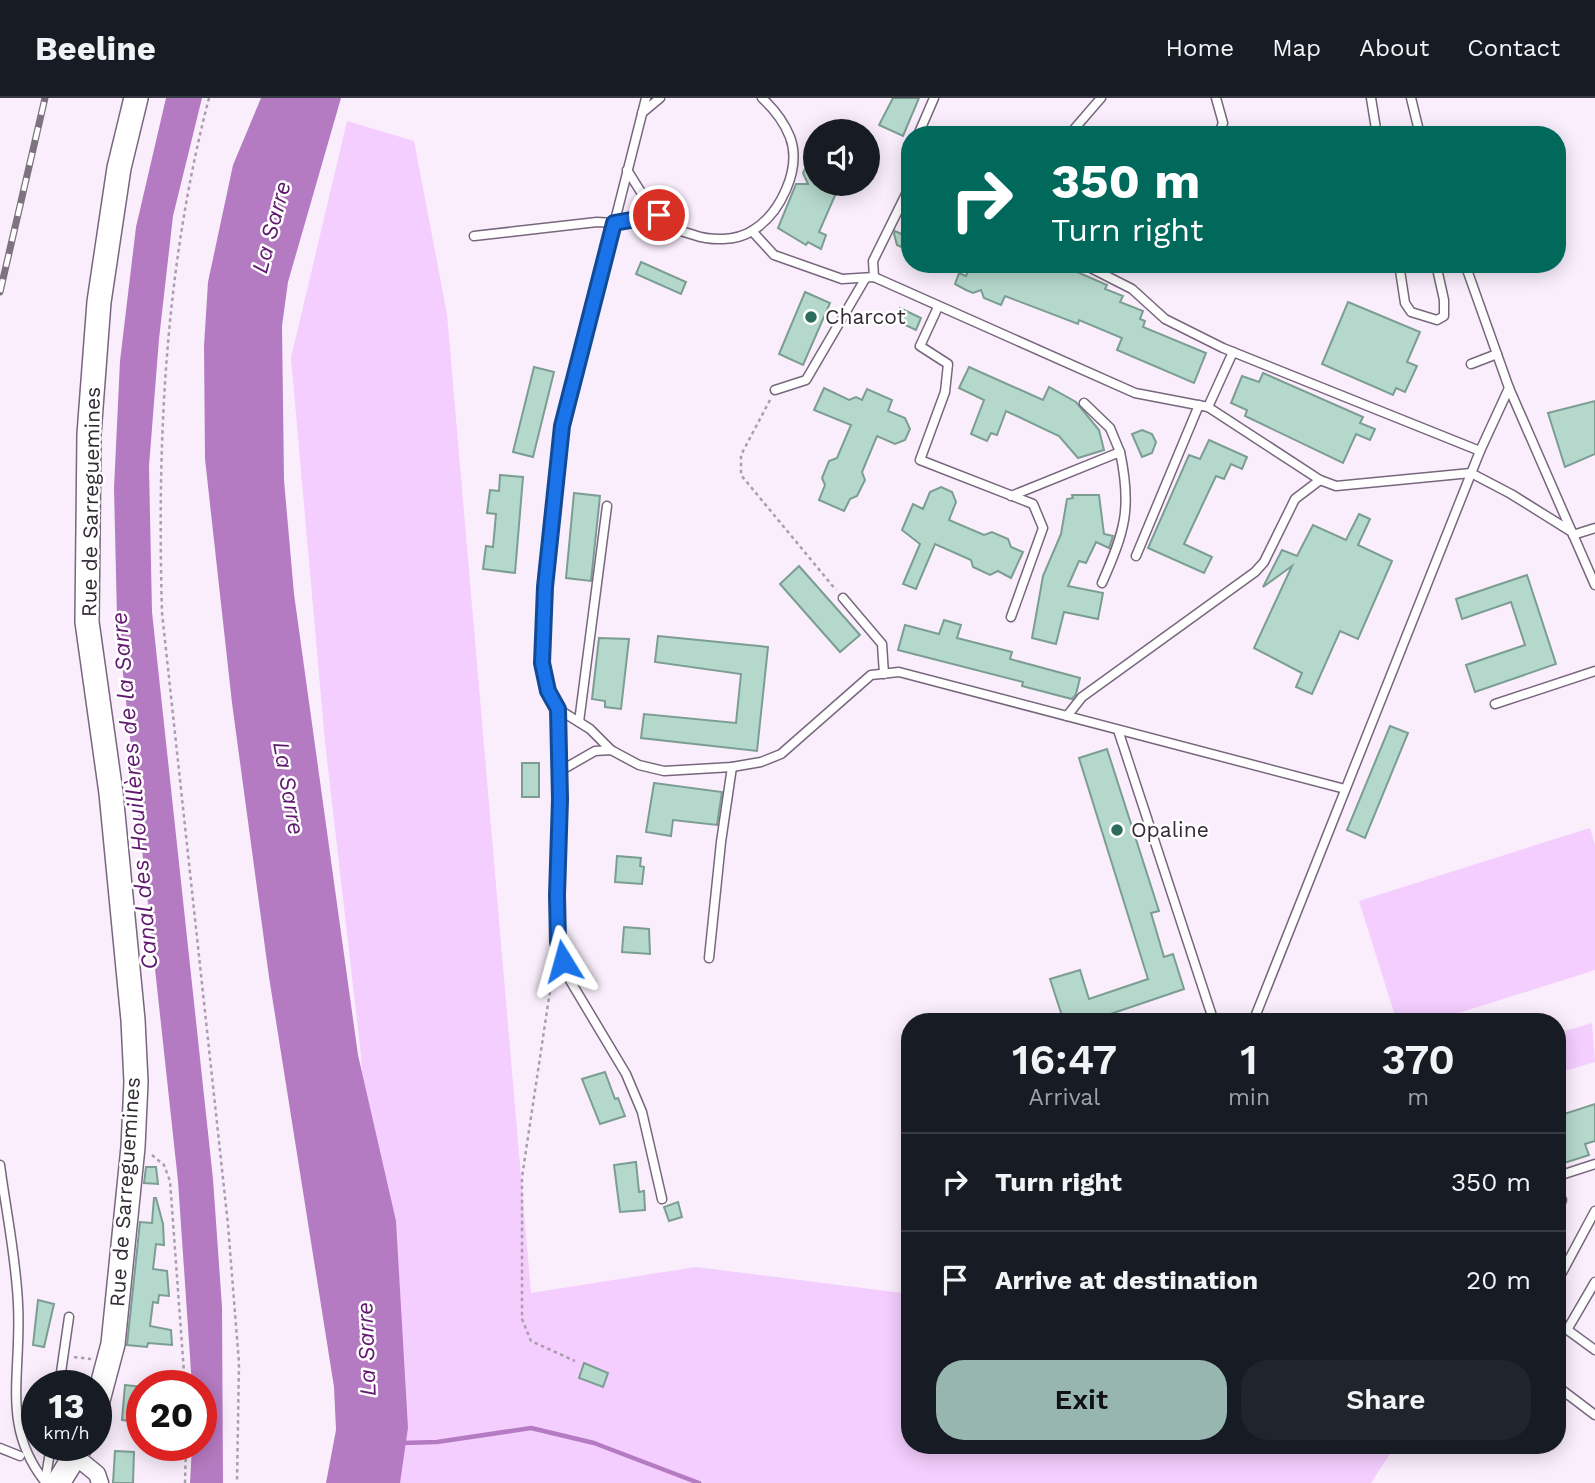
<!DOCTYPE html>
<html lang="en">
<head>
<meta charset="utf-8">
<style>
  :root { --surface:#171b24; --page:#20242c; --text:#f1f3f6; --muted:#9ea1a6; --line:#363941; --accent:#98b6b0 }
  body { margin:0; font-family:"Work Sans",sans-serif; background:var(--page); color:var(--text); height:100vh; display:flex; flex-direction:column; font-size:26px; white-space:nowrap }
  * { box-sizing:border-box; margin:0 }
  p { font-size:23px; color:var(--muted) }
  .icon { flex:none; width:38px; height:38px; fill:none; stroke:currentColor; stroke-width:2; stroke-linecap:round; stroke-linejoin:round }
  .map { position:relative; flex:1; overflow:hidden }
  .sheet { position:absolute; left:901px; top:915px; width:665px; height:441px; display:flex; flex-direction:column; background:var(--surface); border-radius:28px; box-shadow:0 4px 18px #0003 }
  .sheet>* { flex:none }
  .top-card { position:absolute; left:901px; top:28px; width:665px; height:147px; border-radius:28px; box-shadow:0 4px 18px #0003; background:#00695c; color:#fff; overflow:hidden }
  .controls { position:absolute; left:803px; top:21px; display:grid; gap:14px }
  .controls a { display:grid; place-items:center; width:77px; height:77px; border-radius:50%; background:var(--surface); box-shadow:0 4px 18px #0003; font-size:35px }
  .speed { position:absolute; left:21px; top:1272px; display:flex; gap:14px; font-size:35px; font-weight:700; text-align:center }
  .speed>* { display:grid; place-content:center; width:91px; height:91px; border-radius:50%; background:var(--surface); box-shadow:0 4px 18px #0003; line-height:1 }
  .speed small { font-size:18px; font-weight:400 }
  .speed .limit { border:10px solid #d22; background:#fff; color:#111 }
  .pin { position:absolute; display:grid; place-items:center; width:60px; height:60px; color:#fff; margin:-30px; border:4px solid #fff; border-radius:50%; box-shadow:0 2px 7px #0007 }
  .me { position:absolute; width:77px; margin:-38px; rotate:352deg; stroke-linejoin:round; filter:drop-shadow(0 0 5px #0008) }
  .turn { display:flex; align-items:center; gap:24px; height:147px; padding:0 35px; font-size:32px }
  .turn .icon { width:91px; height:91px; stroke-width:2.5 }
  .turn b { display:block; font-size:49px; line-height:60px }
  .eta { display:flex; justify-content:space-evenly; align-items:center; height:119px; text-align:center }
  .eta b { font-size:42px; font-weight:600; line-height:49px }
  .primary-button { display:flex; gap:14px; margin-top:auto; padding:14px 35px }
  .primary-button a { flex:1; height:80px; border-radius:28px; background:var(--accent); color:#111; font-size:28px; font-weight:600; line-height:80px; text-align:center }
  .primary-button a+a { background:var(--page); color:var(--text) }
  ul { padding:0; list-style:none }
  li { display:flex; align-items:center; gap:21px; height:98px; padding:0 35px; border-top:2px solid var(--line) }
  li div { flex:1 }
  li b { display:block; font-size:26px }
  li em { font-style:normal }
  header { display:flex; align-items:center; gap:42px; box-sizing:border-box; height:98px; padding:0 35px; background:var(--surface); border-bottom:2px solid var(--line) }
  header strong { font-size:33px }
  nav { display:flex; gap:38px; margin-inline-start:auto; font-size:24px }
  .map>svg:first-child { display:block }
  .green { fill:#f4cefe }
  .water { fill:#b57bc2 }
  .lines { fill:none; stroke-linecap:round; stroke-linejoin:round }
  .stream { stroke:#b57bc2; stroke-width:4.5 }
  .building { fill:#b5d8cc; stroke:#7b9d92; stroke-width:2 }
  .lane-casing { stroke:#78667d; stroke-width:11 }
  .street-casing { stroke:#78667d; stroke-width:19 }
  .secondary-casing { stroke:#78667d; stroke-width:26 }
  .path { stroke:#a99fac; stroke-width:2.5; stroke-dasharray:3.5 3.5; stroke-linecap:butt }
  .lane { stroke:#fff; stroke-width:8 }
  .street { stroke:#fff; stroke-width:16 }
  .secondary { stroke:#fff; stroke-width:23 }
  .rail-casing { stroke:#7c737e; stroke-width:7 }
  .rail { stroke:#fff; stroke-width:4.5; stroke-dasharray:13; stroke-linecap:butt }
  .route-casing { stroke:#114b97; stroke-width:18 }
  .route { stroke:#1a73e8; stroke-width:12 }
  .poi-dot { fill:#2b6c5a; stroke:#fff; stroke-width:2.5 }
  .labels { text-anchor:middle; stroke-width:5; stroke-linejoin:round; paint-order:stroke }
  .poi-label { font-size:21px; fill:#322a34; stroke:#fff; text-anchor:start }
  .street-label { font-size:21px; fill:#322a34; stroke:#fff }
  .water-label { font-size:23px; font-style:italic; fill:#611970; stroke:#fff }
</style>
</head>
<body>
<header>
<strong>Beeline</strong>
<nav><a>Home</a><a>Map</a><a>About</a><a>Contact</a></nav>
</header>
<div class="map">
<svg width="1595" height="1385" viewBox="0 0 1595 1385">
  <rect width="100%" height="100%" fill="#faeefd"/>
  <g class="green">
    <polygon points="347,23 414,43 447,216 531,1195 696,1169 910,1196 910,1348 1395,1348 1371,1385 384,1385 361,957 325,644 291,260"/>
    <polygon points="1590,730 1595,747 1595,872 1430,924 1397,924 1359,803"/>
    <polygon points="1592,925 1595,964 1558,975 1558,935"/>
  </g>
  <g class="water">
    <polygon points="166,0 202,0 173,118 159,241 149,368 152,514 213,1081 222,1209 223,1385 190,1385 192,1348 201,1348 201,1288 192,1288 178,1083 117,520 114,390 120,263 136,129"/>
    <polygon points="261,0 341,0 288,184 282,228 284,382 294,496 358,957 396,1123 408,1330 400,1385 326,1385 336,1332 334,1289 269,879 232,605 205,361 204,248 208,184 233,67"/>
  </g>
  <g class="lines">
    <polyline class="stream" points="402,1345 437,1344 531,1330 594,1345 699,1385"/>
  </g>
  <g class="building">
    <polygon points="893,0 919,0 903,38 879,27"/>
    <polygon points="816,48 816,86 840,86 819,134 826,137 821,151 808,144 806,147 778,130 796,86 808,86 803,75"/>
    <polygon points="910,116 910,153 897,147 894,136 895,133 901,136"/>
    <polygon points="641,164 686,184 681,196 636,176"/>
    <polygon points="971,166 1059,166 1107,187 1105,191 1123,198 1120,204 1143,213 1140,221 1145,223 1143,229 1206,255 1194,285 1117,252 1122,240 1079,222 1078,226 1005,198 1001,207 984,200 981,192 973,195 966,192 955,186 959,175 966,178"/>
    <polygon points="805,194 830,205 803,267 779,256"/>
    <polygon points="1348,204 1420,234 1407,264 1417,268 1405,294 1396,290 1393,297 1322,266"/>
    <polygon points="900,210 921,220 916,232 894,222"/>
    <polygon points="534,269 554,274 533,359 513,354"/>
    <polygon points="969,269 1043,302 1049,289 1076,304 1099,332 1104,352 1078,360 1059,338 1006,313 997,337 991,335 987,343 971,336 984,302 959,290"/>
    <polygon points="1263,275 1363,319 1360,325 1375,331 1370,342 1356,336 1343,365 1245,318 1247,312 1231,305 1242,278 1259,284"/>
    <polygon points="824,290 849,302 856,299 862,302 867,291 892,302 888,313 905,320 910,331 905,342 895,346 877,338 862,374 865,382 857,398 850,401 844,413 819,402 825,387 822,380 829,363 837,360 851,327 814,312"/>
    <polygon points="1595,303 1595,356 1565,369 1548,315"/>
    <polygon points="1142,332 1152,336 1156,344 1152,355 1142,359 1132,336"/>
    <polygon points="1209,342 1247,359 1242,371 1231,366 1224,381 1216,378 1184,446 1212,459 1204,475 1148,450 1189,357 1200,361"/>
    <polygon points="500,377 523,379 515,475 483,471 486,448 493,449 496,416 487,415 490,392 499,393"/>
    <polygon points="941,389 952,394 956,404 949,422 984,437 992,434 1008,441 1011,449 1023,454 1011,480 998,473 990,477 973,469 971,462 935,446 916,491 903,486 920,446 902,432 913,406 923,411 930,394"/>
    <polygon points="574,395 600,398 591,483 566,480"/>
    <polygon points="1072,397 1099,397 1104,436 1113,438 1109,450 1096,444 1086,465 1079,463 1068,488 1103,495 1098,521 1064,514 1056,546 1032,540 1043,478 1061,436 1067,401 1073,400"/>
    <polygon points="1359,416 1370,421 1358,447 1392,463 1358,541 1340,533 1312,596 1296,589 1302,575 1254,550 1292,468 1263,489 1282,452 1297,458 1313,427 1346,442"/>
    <polygon points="799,468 860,537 840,554 780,486"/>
    <polygon points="1527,477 1556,566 1475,594 1466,567 1525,547 1511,504 1462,521 1456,501"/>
    <polygon points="944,522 961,527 957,540 1012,554 1010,561 1080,580 1076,596 1072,601 1022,588 1023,584 898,552 905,527 939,536"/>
    <polygon points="658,538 768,549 757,653 641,640 644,616 736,625 741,576 655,564"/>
    <polygon points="599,540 629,541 621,611 605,609 605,603 592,601"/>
    <polygon points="1390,628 1408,635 1365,740 1347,732"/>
    <polygon points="1107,651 1159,813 1151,815 1164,859 1173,856 1184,891 1087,924 1064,924 1050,881 1080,872 1089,901 1148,881 1079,660"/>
    <rect x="522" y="665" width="17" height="34"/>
    <polygon points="654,685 722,694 717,727 673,722 671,738 646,734"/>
    <polygon points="617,758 641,760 640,768 644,769 642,786 615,784"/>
    <polygon points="624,829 649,831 650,856 622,854"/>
    <polygon points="605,974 615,1001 618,1000 625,1018 600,1026 582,981"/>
    <polygon points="1595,1006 1595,1043 1585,1046 1589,1057 1558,1067 1558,1018"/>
    <polygon points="636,1064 639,1094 644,1093 645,1112 620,1114 614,1067"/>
    <polygon points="146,1069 156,1069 158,1086 144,1085"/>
    <polygon points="154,1100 156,1100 163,1126 164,1147 156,1146 153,1171 167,1173 169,1198 159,1197 158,1205 153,1204 150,1228 171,1232 172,1247 148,1245 147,1249 127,1247 140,1124 152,1125"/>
    <polygon points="678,1104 682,1119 669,1123 664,1109"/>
    <polygon points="38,1202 54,1206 44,1249 33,1247"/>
    <polygon points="584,1265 608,1275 603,1289 579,1280"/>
    <polygon points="125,1287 142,1289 142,1324 122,1322"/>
    <polygon points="115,1353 134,1354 133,1385 113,1385"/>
  </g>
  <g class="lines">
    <g class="lane-casing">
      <g id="lane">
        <polyline points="646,0 563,328 552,407 542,565 549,593 558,611 558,844 565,874 626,976 642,1014 662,1101"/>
        <polyline points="1216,0 1223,25 1218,37"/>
        <polyline points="1371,0 1377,37"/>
        <polyline points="1411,0 1420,37"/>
        <polyline points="642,15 660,0"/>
        <polyline points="918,37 934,0"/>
        <polyline points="1069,37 1101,0"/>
        <path d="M627 72C640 92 651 113 669 128 676 133 686 134 694 137 711 143 736 143 752 133 780 116 802 71 790 39 784 24 774 11 762 0"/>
        <polyline points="752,133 774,157 842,181 874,179 1135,295 1208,309 1320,382 1336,388 1471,375 1511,396 1572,434"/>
        <polyline points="474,138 597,124 614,125 659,117"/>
        <polyline points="1083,166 1132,191 1165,221 1223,250 1480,353"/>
        <polyline points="1399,166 1405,205 1411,214 1437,222 1444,218 1444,202 1436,166"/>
        <polyline points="1465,166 1509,290 1595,487"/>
        <polyline points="874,179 873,163 910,88"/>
        <polyline points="938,209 920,248 948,266 945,294 920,362 1033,406 1043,430 1011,519"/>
        <polyline points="1471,266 1497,256"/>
        <polyline points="775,292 806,282 865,181"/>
        <polyline points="1084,305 1110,330 1120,354"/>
        <polyline points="1208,309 1233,254"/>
        <path d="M1011 398 1120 354C1132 410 1125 433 1102 485"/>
        <polyline points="1573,437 1595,430"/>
        <polyline points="1136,458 1199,307"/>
        <polyline points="843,500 882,546 884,576"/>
        <polyline points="1495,606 1595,573"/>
        <polyline points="558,611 590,631 611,652"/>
        <polyline points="1067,618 1082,599 1255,474 1264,464 1295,401 1320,382"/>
        <polyline points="579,624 607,408"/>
        <polyline points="1118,632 1214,924"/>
        <polyline points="560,673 595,653 611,652 639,667 664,673 732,669 761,664 781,656 871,577 899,574 1345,691"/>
        <polyline points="709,860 721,744 732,669"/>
        <polyline points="1253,924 1480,353 1509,290"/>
        <path d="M0 1067C6 1113 16 1159 18 1206 22 1277 0 1328 46 1385"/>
        <polyline points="1558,1078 1595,1066"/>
        <polyline points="1558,1110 1562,1102"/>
        <polyline points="1558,1182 1595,1113"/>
        <polyline points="1558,1225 1595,1252"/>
        <polyline points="1567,1232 1595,1184"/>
        <polyline points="59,1288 69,1219"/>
        <polyline points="1558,1289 1595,1317"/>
        <polyline points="0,1350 20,1358"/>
        <polyline points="45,1384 51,1348"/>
      </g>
    </g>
    <g class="street-casing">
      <polyline id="street" points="75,1358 97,1376 100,1385"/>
    </g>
    <g class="secondary-casing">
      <g id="secondary">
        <polyline points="96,1310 113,1246 133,1049 136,984 133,922 111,695 87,524 89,336 99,204 119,70 136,0"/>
        <polyline points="58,1385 81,1348"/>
      </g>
    </g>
    <g class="path">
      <path d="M209 0C165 169 157 341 162 515L228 1127 239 1265 237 1385"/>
      <polyline points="770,302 741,357 741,377 836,492"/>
      <polyline points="553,873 522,1079 522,1221 531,1243 575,1263"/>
      <polyline points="152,1057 164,1067 170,1083 185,1288"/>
      <polyline points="74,1259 91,1261"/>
      <polyline points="185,1385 186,1348"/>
    </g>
    <use href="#lane" class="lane"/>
    <use href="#street" class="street"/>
    <use href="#secondary" class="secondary"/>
    <g class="rail-casing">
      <polyline id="rail" points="0,194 45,0"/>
    </g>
    <use href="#rail" class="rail"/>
  </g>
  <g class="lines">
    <g class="route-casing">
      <polyline id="route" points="563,863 558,844 557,797 560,701 558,611 548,593 542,565 545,489 562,328 614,125 659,117"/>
    </g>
    <use href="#route" class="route"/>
  </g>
  <g class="poi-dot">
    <circle cx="811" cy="219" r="7"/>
    <circle cx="1117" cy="732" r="7"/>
  </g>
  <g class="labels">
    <g class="poi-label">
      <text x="825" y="226">Charcot</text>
      <text x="1131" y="739">Opaline</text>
    </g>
    <g class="street-label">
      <text transform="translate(91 404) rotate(-89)" y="7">Rue de Sarreguemines</text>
      <text transform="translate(125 1094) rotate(-86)" y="7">Rue de Sarreguemines</text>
    </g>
    <g class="water-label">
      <text transform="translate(271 129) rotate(-75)" y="8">La Sarre</text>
      <text transform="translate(289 690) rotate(80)" y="8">La Sarre</text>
      <text transform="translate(134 693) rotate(-95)" y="8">Canal des Houillères de la Sarre</text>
      <text transform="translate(366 1251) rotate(-92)" y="8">La Sarre</text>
    </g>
  </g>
</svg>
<div class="controls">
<a><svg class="icon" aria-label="sound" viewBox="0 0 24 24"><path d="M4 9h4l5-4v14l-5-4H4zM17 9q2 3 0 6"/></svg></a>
</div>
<div class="speed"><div>13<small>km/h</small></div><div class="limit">20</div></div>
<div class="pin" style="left:659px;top:117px;background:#d93025"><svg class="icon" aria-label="arrive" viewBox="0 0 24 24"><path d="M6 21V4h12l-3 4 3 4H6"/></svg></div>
<svg class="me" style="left:563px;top:863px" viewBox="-20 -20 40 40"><path d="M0-17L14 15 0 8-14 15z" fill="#1a73e8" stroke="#fff" stroke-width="4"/></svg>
<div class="top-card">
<div class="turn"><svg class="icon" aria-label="right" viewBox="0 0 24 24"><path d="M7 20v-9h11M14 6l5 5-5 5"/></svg><div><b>350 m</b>Turn right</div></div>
</div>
<section class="sheet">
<div class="eta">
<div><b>16:47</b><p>Arrival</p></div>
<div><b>1</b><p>min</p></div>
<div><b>370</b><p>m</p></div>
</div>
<ul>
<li><svg class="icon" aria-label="right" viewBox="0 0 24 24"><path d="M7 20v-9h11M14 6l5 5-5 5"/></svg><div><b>Turn right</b></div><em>350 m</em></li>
<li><svg class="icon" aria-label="arrive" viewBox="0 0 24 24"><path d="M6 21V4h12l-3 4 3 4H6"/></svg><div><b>Arrive at destination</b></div><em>20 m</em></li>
</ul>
<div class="primary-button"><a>Exit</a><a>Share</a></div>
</section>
</div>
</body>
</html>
